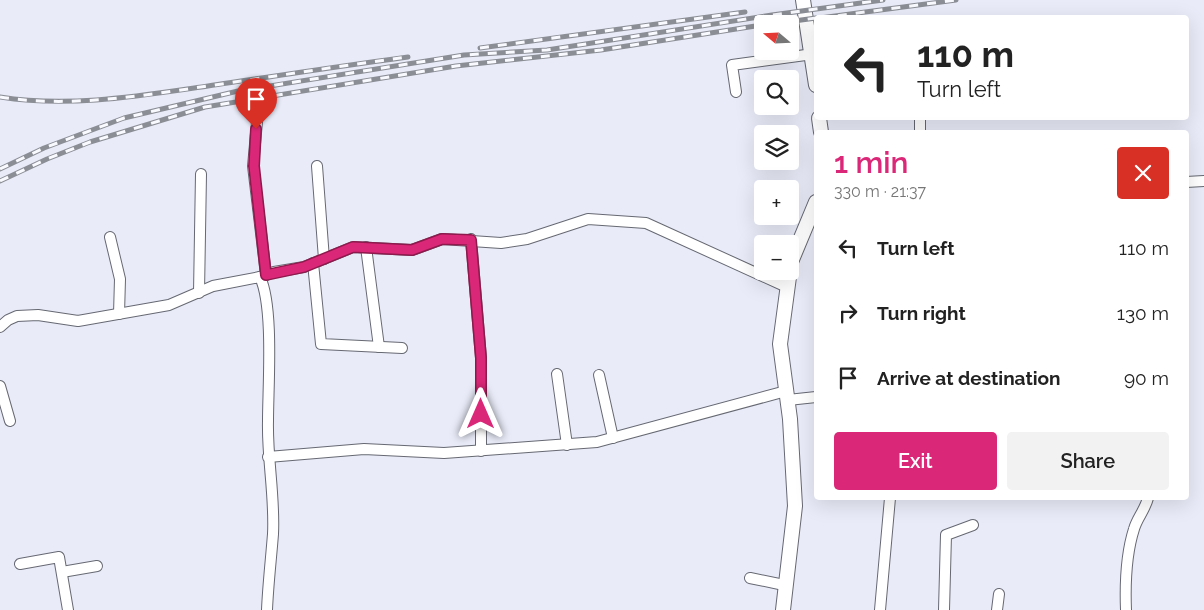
<!DOCTYPE html>
<html lang="en">
<head>
<meta charset="utf-8">
<style>
  :root { --surface:#fff; --page:#f2f2f2; --text:#222; --muted:#767676; --accent:#db2777 }
  body { margin:0; font-family:Raleway,sans-serif; background:var(--page); color:var(--text); height:100vh; display:flex; flex-direction:column; font-size:19px; white-space:nowrap }
  * { box-sizing:border-box; margin:0 }
  p { font-size:16px; color:var(--muted) }
  .icon { flex:none; width:28px; height:28px; fill:none; stroke:currentColor; stroke-width:2; stroke-linecap:round; stroke-linejoin:round }
  .map { position:relative; flex:1; overflow:hidden }
  .panel { position:absolute; left:814px; top:130px; width:375px; height:370px; display:flex; flex-direction:column; background:var(--surface); border-radius:5px; box-shadow:0 5px 20px #0002 }
  .panel>* { flex:none }
  .hud { position:absolute; left:814px; top:15px; width:375px; height:105px; border-radius:5px; box-shadow:0 5px 20px #0002; background:#fff; color:var(--text); overflow:hidden }
  .needle { width:32px; rotate:289deg }
  .controls { position:absolute; left:754px; top:15px; display:grid; gap:10px }
  .controls a { display:grid; place-items:center; width:45px; height:45px; border-radius:5px; background:var(--surface); box-shadow:0 5px 20px #0002; font-size:25px }
  .pin { position:absolute; display:grid; place-items:center; width:42px; height:42px; color:#fff; margin:-51px -21px; border-radius:50% 50% 50% 0; rotate:-45deg; box-shadow:0 0 5px #0007 }
  .pin .icon { rotate:45deg }
  .me { position:absolute; width:55px; margin:-28px; rotate:0deg; stroke-linejoin:round; filter:drop-shadow(0 0 4px #0008) }
  .turn { display:flex; align-items:center; gap:18px; height:105px; padding:0 20px; font-size:22px }
  .turn .icon { width:65px; height:65px; stroke-width:2.5 }
  .turn b { display:block; font-size:35px; line-height:42px }
  .round { display:grid; place-items:center; flex:none; width:52px; height:52px; border-radius:5px; background:var(--page) }
  .headline { display:flex; align-items:center; justify-content:space-between; height:85px; padding:0 20px }
  h1 { font-size:30px; font-weight:600; line-height:38px; color:var(--accent) }
  .cta { display:flex; gap:10px; margin-top:auto; padding:10px 20px }
  .cta a { flex:1; height:58px; border-radius:5px; background:var(--accent); color:#fff; font-size:20px; font-weight:600; line-height:58px; text-align:center }
  .cta a+a { background:var(--page); color:var(--text) }
  ul { padding:0; list-style:none }
  li { display:flex; align-items:center; gap:15px; height:65px; padding:0 20px }
  li div { flex:1 }
  li b { display:block; font-size:19px }
  li em { font-style:normal }
  .map>svg:first-child { display:block }
  .lines { fill:none; stroke-linecap:round; stroke-linejoin:round }
  .minor-casing { stroke:#666872; stroke-width:12 }
  .secondary-casing { stroke:#666872; stroke-width:16 }
  .minor { stroke:#fff; stroke-width:10 }
  .secondary { stroke:#fff; stroke-width:14 }
  .rail-casing { stroke:#8c8e96; stroke-width:5 }
  .rail { stroke:#f9faff; stroke-width:3; stroke-dasharray:9; stroke-linecap:butt }
  .route-casing { stroke:#8e194d; stroke-width:12 }
  .route { stroke:#db2777; stroke-width:9 }
</style>
</head>
<body>
<div class="map">
<svg width="1204" height="610" viewBox="0 0 1204 610">
  <rect width="100%" height="100%" fill="#e9ecf8"/>
  <g class="lines">
    <g class="minor-casing">
      <g id="minor">
        <polyline points="736,92 732,65 813,54"/>
        <polyline points="258,111 253,166 266,275"/>
        <polyline points="920,118 920,132"/>
        <polyline points="317,166 324,259"/>
        <polyline points="1186,182 1204,181"/>
        <polyline points="110,237 120,279 119,314"/>
        <polyline points="471,239 481,358 481,451"/>
        <polyline points="366,247 379,347"/>
        <polyline points="313,263 321,344 402,348"/>
        <polyline points="260,277 274,272 304,267 353,247 412,250 442,239 501,243 527,239 588,219 646,223 789,288"/>
        <polyline points="199,293 201,174"/>
        <path d="M0 327 8 320 17 316 38 315 78 321 169 305 213 286 260 277C274 307 268 386 268 421 267 458 275 497 273 534 271 560 268 585 267 610"/>
        <polyline points="557,374 567,445"/>
        <polyline points="599,375 613,438"/>
        <polyline points="0,386 10,421"/>
        <polyline points="788,400 816,397"/>
        <polyline points="268,457 364,449 444,453 597,442 786,391"/>
        <polyline points="20,564 59,557 68,610"/>
        <polyline points="62,572 97,566"/>
        <polyline points="750,578 784,585"/>
        <polyline points="880,610 890,498"/>
        <polyline points="944,610 946,535 973,525"/>
        <polyline points="997,610 999,594"/>
        <path d="M1126 610C1125 584 1126 554 1134 529 1137 518 1145 510 1148 498"/>
      </g>
    </g>
    <g class="secondary-casing">
      <g id="secondary">
        <polyline points="803,0 816,85"/>
        <polyline points="819,118 821,132"/>
        <polyline points="783,610 795,506 790,419 780,344 791,262 816,202"/>
      </g>
    </g>
    <use href="#minor" class="minor"/>
    <use href="#secondary" class="secondary"/>
    <g class="rail-casing">
      <g id="rail">
        <polyline points="820,18 956,0"/>
        <polyline points="772,24 816,18"/>
        <polyline points="480,48 745,12"/>
        <path d="M0 97C69 108 139 96 208 86 275 76 341 66 408 57"/>
        <polyline points="0,169 44,148 124,118 238,91 464,55 547,50 772,15 883,0"/>
        <polyline points="0,181 47,159 90,142 205,107 456,66 601,50 762,25"/>
      </g>
    </g>
    <use href="#rail" class="rail"/>
  </g>
  <g class="lines">
    <g class="route-casing">
      <polyline id="route" points="256,129 254,166 266,275 304,267 353,247 412,250 442,239 471,240 481,358 481,414"/>
    </g>
    <use href="#route" class="route"/>
  </g>
</svg>
<div class="controls">
<a><svg class="needle" viewBox="-14 -14 28 28"><path d="M0-13l5 13h-10z" fill="#e53935"/><path d="M0 13l5-13h-10z" fill="#767676"/></svg></a>
<a><svg class="icon" aria-label="search" viewBox="0 0 24 24"><circle cx="10" cy="10" r="6"/><path d="M15 15l6 6"/></svg></a>
<a><svg class="icon" aria-label="layers" viewBox="0 0 24 24"><path d="M12 4l9 5-9 5-9-5zM3 14l9 5 9-5"/></svg></a>
<a>+</a>
<a>−</a>
</div>
<div class="pin" style="left:256px;top:129px;background:#d93025"><svg class="icon" aria-label="arrive" viewBox="0 0 24 24"><path d="M6 21V4h12l-3 4 3 4H6"/></svg></div>
<svg class="me" style="left:481px;top:414px" viewBox="-20 -20 40 40"><path d="M0-17L14 15 0 8-14 15z" fill="#db2777" stroke="#fff" stroke-width="4"/></svg>
<div class="hud">
<div class="turn"><svg class="icon" aria-label="left" viewBox="0 0 24 24"><path d="M17 20v-9H6M10 6l-5 5 5 5"/></svg><div><b>110 m</b>Turn left</div></div>
</div>
<section class="panel">
<div class="headline"><div><h1>1 min</h1><p>330 m · 21:37</p></div><a class="round" style="background:#d93025;color:#fff"><svg class="icon" aria-label="close" viewBox="0 0 24 24"><path d="M6 6l12 12M18 6L6 18"/></svg></a></div>
<ul>
<li><svg class="icon" aria-label="left" viewBox="0 0 24 24"><path d="M17 20v-9H6M10 6l-5 5 5 5"/></svg><div><b>Turn left</b></div><em>110 m</em></li>
<li><svg class="icon" aria-label="right" viewBox="0 0 24 24"><path d="M7 20v-9h11M14 6l5 5-5 5"/></svg><div><b>Turn right</b></div><em>130 m</em></li>
<li><svg class="icon" aria-label="arrive" viewBox="0 0 24 24"><path d="M6 21V4h12l-3 4 3 4H6"/></svg><div><b>Arrive at destination</b></div><em>90 m</em></li>
</ul>
<div class="cta"><a>Exit</a><a>Share</a></div>
</section>
</div>
</body>
</html>
